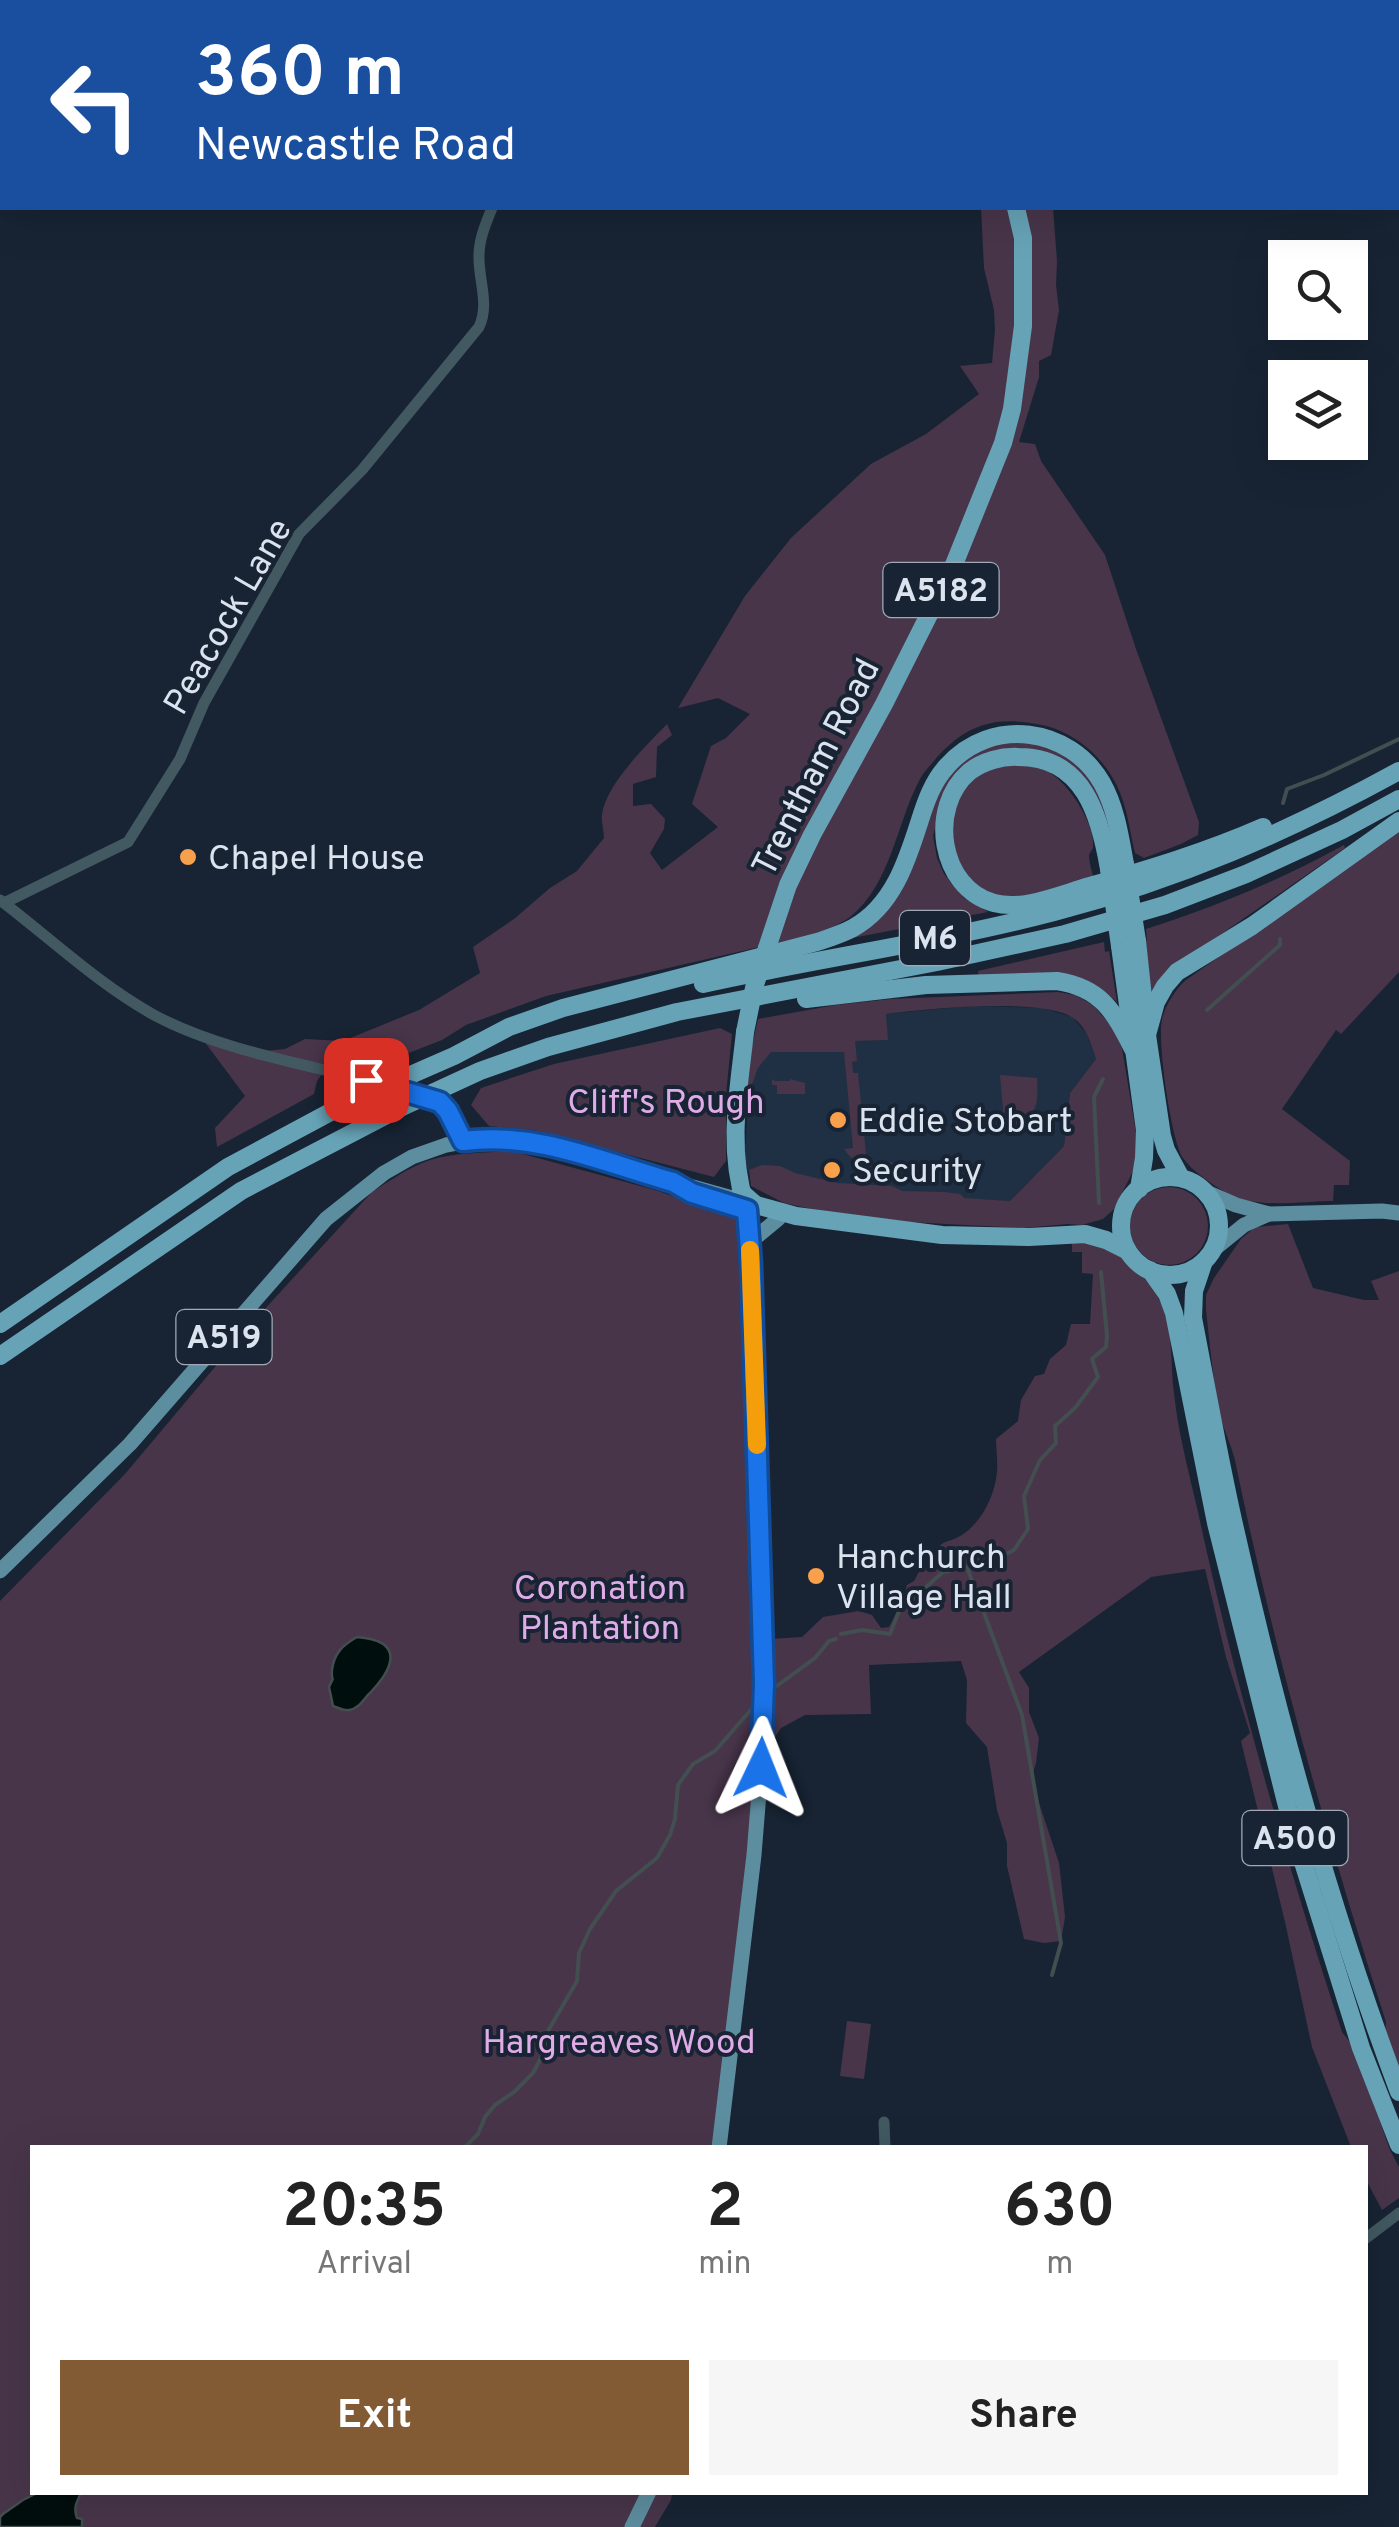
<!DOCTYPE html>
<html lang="en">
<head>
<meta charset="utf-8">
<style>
  :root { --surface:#fff; --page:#f6f6f6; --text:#222; --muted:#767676; --accent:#825b34 }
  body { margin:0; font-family:Overpass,sans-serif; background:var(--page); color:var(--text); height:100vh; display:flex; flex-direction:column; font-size:38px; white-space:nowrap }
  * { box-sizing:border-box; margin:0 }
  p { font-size:32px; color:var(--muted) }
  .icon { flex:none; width:55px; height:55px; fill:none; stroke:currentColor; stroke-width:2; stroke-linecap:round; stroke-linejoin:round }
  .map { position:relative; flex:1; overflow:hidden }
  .side { position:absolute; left:30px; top:2145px; width:1338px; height:350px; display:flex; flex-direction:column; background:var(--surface); border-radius:0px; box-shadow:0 10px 40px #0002 }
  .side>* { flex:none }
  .hud { position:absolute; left:0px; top:0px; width:1400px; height:210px; box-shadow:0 10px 40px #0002; background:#1a4fa0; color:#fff; overflow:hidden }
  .tools { position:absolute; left:1268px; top:240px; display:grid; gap:20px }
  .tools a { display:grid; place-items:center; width:100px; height:100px; border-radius:0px; background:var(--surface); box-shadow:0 10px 40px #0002; font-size:50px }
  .pin { position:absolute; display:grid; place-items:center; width:85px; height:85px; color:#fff; margin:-42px; border-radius:20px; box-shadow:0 5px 15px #0006 }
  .me { position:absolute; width:110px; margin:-55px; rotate:2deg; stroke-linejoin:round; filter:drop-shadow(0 0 8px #0008) }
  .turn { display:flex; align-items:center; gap:35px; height:210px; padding:0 30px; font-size:45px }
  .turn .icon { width:130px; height:130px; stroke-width:2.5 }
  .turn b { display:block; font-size:70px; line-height:85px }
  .eta { display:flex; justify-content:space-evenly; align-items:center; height:170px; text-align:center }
  .eta b { font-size:60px; font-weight:700; line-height:70px }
  .primary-button { display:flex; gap:20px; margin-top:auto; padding:20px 30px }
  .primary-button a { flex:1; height:115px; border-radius:0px; background:var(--accent); color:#fff; font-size:40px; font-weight:700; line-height:115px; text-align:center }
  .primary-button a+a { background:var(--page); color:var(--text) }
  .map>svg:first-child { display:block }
  .built { fill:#203044 }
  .green { fill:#48354a }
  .water { fill:#000e0d; stroke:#424e50; stroke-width:2.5 }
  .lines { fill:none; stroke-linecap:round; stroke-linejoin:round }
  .stream { stroke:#424e50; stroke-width:4 }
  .minor { stroke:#425961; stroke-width:11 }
  .major { stroke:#5d8e9f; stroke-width:15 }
  .highway { stroke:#67a3b7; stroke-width:18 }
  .minor-bridge { stroke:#425961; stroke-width:11 }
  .highway-bridge { stroke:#67a3b7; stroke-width:18 }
  .route-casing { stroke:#114b97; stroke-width:25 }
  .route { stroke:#1a73e8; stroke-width:18 }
  .slow { stroke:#f59e0b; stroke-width:18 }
  .poi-dot { fill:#f8a04b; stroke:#182434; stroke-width:4 }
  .labels { text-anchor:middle; stroke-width:8; stroke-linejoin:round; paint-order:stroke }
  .shield { fill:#182434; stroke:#a0aab6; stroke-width:2.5 }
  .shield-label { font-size:32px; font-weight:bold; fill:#dbe3ee }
  .street-label { font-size:35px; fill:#dbe3ee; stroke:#182434 }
  .poi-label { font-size:35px; fill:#dbe3ee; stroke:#182434; text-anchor:start }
  .park-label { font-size:35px; fill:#dface7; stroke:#182434 }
</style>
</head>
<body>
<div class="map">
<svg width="1399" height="2527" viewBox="0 0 1399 2527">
  <rect width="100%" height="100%" fill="#182434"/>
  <polygon class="built" points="972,1006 1042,1008 1072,1017 1087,1034 1096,1059 1070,1093 1064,1146 1010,1201 890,1195 749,1170 744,1176 741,1140 746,1144 748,1096 758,1068 770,1052 789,1043 887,1040 886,1014"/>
  <g class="green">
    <path d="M981 208H1053L1057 261 1056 285 1059 310 1051 355 1039 361V377L1019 442 1035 444 1041 461 1105 555 1136 649 1199 822 1198 835 1181 844 1144 858 1135 853C1130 832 1127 806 1117 786 1103 756 1074 732 1042 725 994 715 964 725 933 762 928 768 922 774 919 781 896 825 891 884 850 917 837 926 823 931 808 936L546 996 466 1025 442 1040 360 1072 330 1063 317 1081 314 1094 217 1147 215 1128 245 1096 204 1041 254 1052 285 1049 305 1039 343 1041 419 1010 480 973 473 947 514 919 550 888 577 871 604 838C604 831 601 821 602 814 607 783 646 746 667 724L672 735 657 747 656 777 633 784V806L651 804 665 819 664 829 650 853 662 870 718 827 692 804 711 746 726 738 750 714 718 698 678 708 745 596 791 538 871 464 926 434 979 394 960 366 992 363 995 330 994 310 984 268Z"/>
    <polygon points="1022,740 1056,748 1088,775 1106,808 1118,866 1061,759 1037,750 1009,749 942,799 933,836 937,858 944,874 964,898 988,912 852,938 863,929 933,798 960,761 991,743"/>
    <path d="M1011 763C1024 765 1039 766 1050 773 1069 784 1096 825 1093 848 1092 850 1090 852 1089 855 1089 862 1092 872 1094 879L1024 897H1000L967 881 951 847 955 804 967 785 977 776 987 770Z"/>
    <path d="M1399 830V972L1341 1034 1336 1030 1282 1109 1350 1161 1349 1185H1334L1333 1201C1299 1201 1256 1210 1225 1192 1212 1184 1192 1171 1183 1158 1171 1139 1157 1041 1162 1019 1166 1004 1175 990 1186 980Z"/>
    <path d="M1344 845 1345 848 1174 967 1152 998 1142 942 1147 940 1146 929C1215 907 1281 880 1344 845Z"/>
    <polygon points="1104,942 1105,952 1109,951 1117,1002 1103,991 979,979 978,971"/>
    <path d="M1058 992 1075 995 1093 1005 1113 1028 1122 1048 1138 1145 1134 1169 1114 1209 1103 1219 1082 1225 1067 1224 1024 1228 909 1222 821 1211 784 1203 751 1186 749 1170 762 1165 780 1166 795 1173 837 1183 892 1186 902 1191 944 1192 960 1194 964 1198 1010 1201 1064 1146 1070 1093 1096 1059C1091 1044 1087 1027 1073 1018 1042 997 925 1009 886 1014L888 1040 855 1041 857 1061 852 1062 853 1073H858L867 1164 889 1162 914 1166C887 1172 862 1175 844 1149L853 1148 844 1052H771L758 1068 748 1096 746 1072 758 1019 836 1005 891 999Z"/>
    <polygon points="720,1028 732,1034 726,1094 726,1161 714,1177 533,1130 489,1126 471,1105 481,1088 554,1064"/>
    <path d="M1000 1075 1037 1078C1039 1115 1034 1113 1005 1133Z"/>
    <polygon points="772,1079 775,1081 790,1081 790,1079 805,1083 805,1094 777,1094 777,1085 772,1085"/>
    <path d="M512 1151 655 1190 737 1218 757 1651 771 1639 802 1637 823 1617 859 1611 872 1615 881 1628 889 1627 901 1605 907 1585 914 1581 920 1570 917 1565 921 1560 932 1559C943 1536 944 1546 962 1535 982 1522 995 1495 997 1472 998 1461 996 1450 996 1439L1018 1421 1021 1400 1035 1376 1044 1374 1050 1359 1066 1345 1071 1324H1090L1093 1274 1082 1273V1252H1072V1242C1080 1242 1088 1241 1095 1243 1119 1249 1150 1280 1161 1303 1174 1331 1170 1363 1174 1393 1178 1432 1189 1473 1198 1512 1236 1688 1286 1861 1342 2032L1353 2046 1390 2150 1399 2167V2198L1382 2210 1365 2178V2148L1351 2147 1312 2047 1285 1922 1241 1741 1250 1733 1226 1657 1205 1569 1151 1577 1019 1672 1029 1688V1712L1039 1738 1036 1763 1031 1779 1059 1863 1065 1917 1061 1941 1044 1943 1024 1939 1007 1866V1843L997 1810 987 1747 966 1723 967 1680 961 1661 869 1665 871 1714 805 1715 781 1728 757 1765 714 2147 32 2148V2492L39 2493 23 2500 0 2517V1601L125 1474 252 1323 372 1192C390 1181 409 1167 430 1160 455 1152 485 1153 512 1151Z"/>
    <circle cx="1169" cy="1226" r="39"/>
    <path d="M1288 1224 1313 1288 1364 1300H1379L1371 1281 1399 1271V2074L1385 2036 1386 2022C1327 1839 1275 1654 1236 1465 1233 1448 1224 1432 1220 1415 1213 1381 1210 1345 1206 1310V1295L1214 1278 1241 1239 1255 1227Z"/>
    <polygon points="847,2021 871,2024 864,2079 840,2076"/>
    <path d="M81 2492H149L154 2495 158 2492 672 2493 671 2500 655 2527H82V2519L77 2518C73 2508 77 2501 81 2492Z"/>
  </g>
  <g class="water">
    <path d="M357 1637C407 1641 393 1670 367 1696 362 1702 357 1709 349 1710 343 1711 339 1708 333 1706L329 1687C336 1672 331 1686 332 1670 334 1653 343 1645 357 1637Z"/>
    <path d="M37 2493H81C77 2501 73 2508 77 2518L82 2519V2527H0V2517L3 2514 23 2500Z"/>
  </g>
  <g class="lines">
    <g class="stream">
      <polyline points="1283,803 1287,789 1324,775 1399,739"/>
      <polyline points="1207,1010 1280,945 1280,939"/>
      <polyline points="1099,1203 1094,1097 1103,1079"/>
      <polyline points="968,1570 1022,1715 1061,1943 1052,1975"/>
      <polyline points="841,1634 862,1630 890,1634 899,1611 943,1572 969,1567 995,1560 1014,1550 1028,1529 1024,1496 1040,1460 1056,1443 1055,1426 1075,1408 1098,1377 1092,1359 1106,1347 1107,1336 1101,1272"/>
      <polyline points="774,1688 815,1658 829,1641 836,1639"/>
      <polyline points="464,2148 478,2134 485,2117 495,2105 514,2092 533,2073 542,2056 548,2031 577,1981 579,1953 590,1929 616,1891 657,1858 670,1835 675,1819 678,1785 693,1764 715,1751 756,1704"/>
    </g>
    <g class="minor">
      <polyline points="528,0 528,2"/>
      <path d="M0 900C50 938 98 984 154 1015 215 1048 298 1063 366 1080"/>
      <path d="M4 903 128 842 180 759 204 703 299 534 362 470 479 327C490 304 478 279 479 255 479 239 486 223 492 208"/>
      <polyline points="443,1104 463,1141"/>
      <polyline points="884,2122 885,2148"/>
      <polyline points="1365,2239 1399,2213"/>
    </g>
    <g class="major">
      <polyline points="1206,1192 1236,1205 1269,1214 1382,1211 1399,1213"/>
      <polyline points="749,1243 778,1219"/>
      <polyline points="1212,1251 1244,1225 1269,1214"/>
      <polyline points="0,1571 130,1444 326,1219 384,1173 412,1157 446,1145 484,1138 531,1142 736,1199 747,1211"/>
      <polyline points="719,2148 754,1855 761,1768 764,1683 751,1263 747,1211"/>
      <polyline points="632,2527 649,2492"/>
    </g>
    <g class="highway">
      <polyline points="947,0 949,2"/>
      <path d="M1109 869C1100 816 1084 757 1019 757 1002 756 983 761 969 772 928 807 939 888 994 903 1024 911 1061 894 1090 886 1149 869 1206 852 1263 827"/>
      <polyline points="1137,941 1147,1035 1162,1136 1166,1150 1181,1178"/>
      <polyline points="1120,946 1145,1130 1144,1158 1139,1189"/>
      <polyline points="767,948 788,885 812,835 884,704 953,567 1003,443 1012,409 1023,326 1023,238 1016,208"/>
      <path d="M703 984C820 958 939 942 1054 912 1177 880 1288 832 1399 771"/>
      <path d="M806 999 926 985 1057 981C1102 988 1114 1012 1133 1049"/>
      <polyline points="1147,1035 1156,1002 1165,986 1177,972 1252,926 1399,821"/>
      <circle cx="1170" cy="1226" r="49"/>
      <polyline points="741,1192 756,1205 796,1216 942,1235 1029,1237 1085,1234 1106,1240 1128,1251"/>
      <path d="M745 1203C727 1147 739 1089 745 1032"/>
      <path d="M1204 1261 1194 1291 1193 1318C1206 1385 1218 1453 1233 1520 1276 1713 1329 1906 1399 2092"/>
      <polyline points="1150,1270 1167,1294 1174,1313 1216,1523 1293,1830 1361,2048 1399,2145"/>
      <path d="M0 1324 228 1167 351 1101 454 1056 509 1027 563 1008 817 942C829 938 842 934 853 928 893 906 907 861 920 820 926 801 933 781 947 766 991 716 1070 727 1102 783 1116 808 1120 837 1125 864"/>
      <polyline points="0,1356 241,1191 404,1106 480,1071 548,1047 677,1012 937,962 1065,934 1165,905 1246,874 1342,830 1399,799"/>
    </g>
    <polyline class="minor-bridge" points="366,1080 443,1104"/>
    <g class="highway-bridge">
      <polyline points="1125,864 1137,941"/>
      <polyline points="1109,869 1120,946"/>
      <polyline points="745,1032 754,988 767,948"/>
    </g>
  </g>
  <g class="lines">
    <g class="route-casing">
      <path id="route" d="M366 1080 440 1102 448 1111 463 1141C536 1131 605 1163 673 1182L692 1193 747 1210 751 1263 764 1683 761 1768"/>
    </g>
    <use href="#route" class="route"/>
    <polyline class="slow" points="750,1250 757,1445"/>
  </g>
  <g class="poi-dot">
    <circle cx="188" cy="857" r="10"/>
    <circle cx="838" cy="1120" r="10"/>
    <circle cx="832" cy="1170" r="10"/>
    <circle cx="816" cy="1576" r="10"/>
  </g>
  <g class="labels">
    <g class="shield">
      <rect x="883.5" y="563" width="115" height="54" rx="8"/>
      <rect x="900" y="911" width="70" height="54" rx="8"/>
      <rect x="176.5" y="1310" width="95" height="54" rx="8"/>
      <rect x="1242.5" y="1811" width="105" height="54" rx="8"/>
    </g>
    <g class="shield-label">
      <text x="941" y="601">A5182</text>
      <text x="935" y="949">M6</text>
      <text x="224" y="1348">A519</text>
      <text x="1295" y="1849">A500</text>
    </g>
    <g class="street-label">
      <text transform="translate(227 616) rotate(-60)" y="12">Peacock Lane</text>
      <text transform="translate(815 767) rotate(-63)" y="12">Trentham Road</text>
    </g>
    <g class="poi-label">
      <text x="208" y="869">Chapel House</text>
      <text x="858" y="1132">Eddie Stobart</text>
      <text x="852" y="1182">Security</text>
      <text x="836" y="1568">Hanchurch<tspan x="836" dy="40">Village Hall</tspan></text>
    </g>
    <g class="park-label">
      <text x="666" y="1113">Cliff's Rough</text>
      <text x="600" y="1599">Coronation<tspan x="600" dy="40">Plantation</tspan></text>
      <text x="619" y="2053">Hargreaves Wood</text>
    </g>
  </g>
</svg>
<div class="tools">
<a><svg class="icon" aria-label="search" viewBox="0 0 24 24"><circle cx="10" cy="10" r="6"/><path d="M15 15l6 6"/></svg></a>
<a><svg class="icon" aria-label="layers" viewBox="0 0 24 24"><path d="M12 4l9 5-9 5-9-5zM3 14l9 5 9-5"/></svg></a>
</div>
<div class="pin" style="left:366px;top:1080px;background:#d93025"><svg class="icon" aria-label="arrive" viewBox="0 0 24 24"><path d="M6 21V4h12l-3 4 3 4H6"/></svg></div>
<svg class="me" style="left:761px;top:1768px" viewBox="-20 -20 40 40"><path d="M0-17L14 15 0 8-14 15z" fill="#1a73e8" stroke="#fff" stroke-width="4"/></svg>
<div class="hud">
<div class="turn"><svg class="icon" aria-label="left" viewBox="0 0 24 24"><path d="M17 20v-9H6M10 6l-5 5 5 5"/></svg><div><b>360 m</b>Newcastle Road</div></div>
</div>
<section class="side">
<div class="eta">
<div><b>20:35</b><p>Arrival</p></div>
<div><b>2</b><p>min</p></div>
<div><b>630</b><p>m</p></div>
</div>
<div class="primary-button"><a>Exit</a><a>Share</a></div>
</section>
</div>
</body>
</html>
